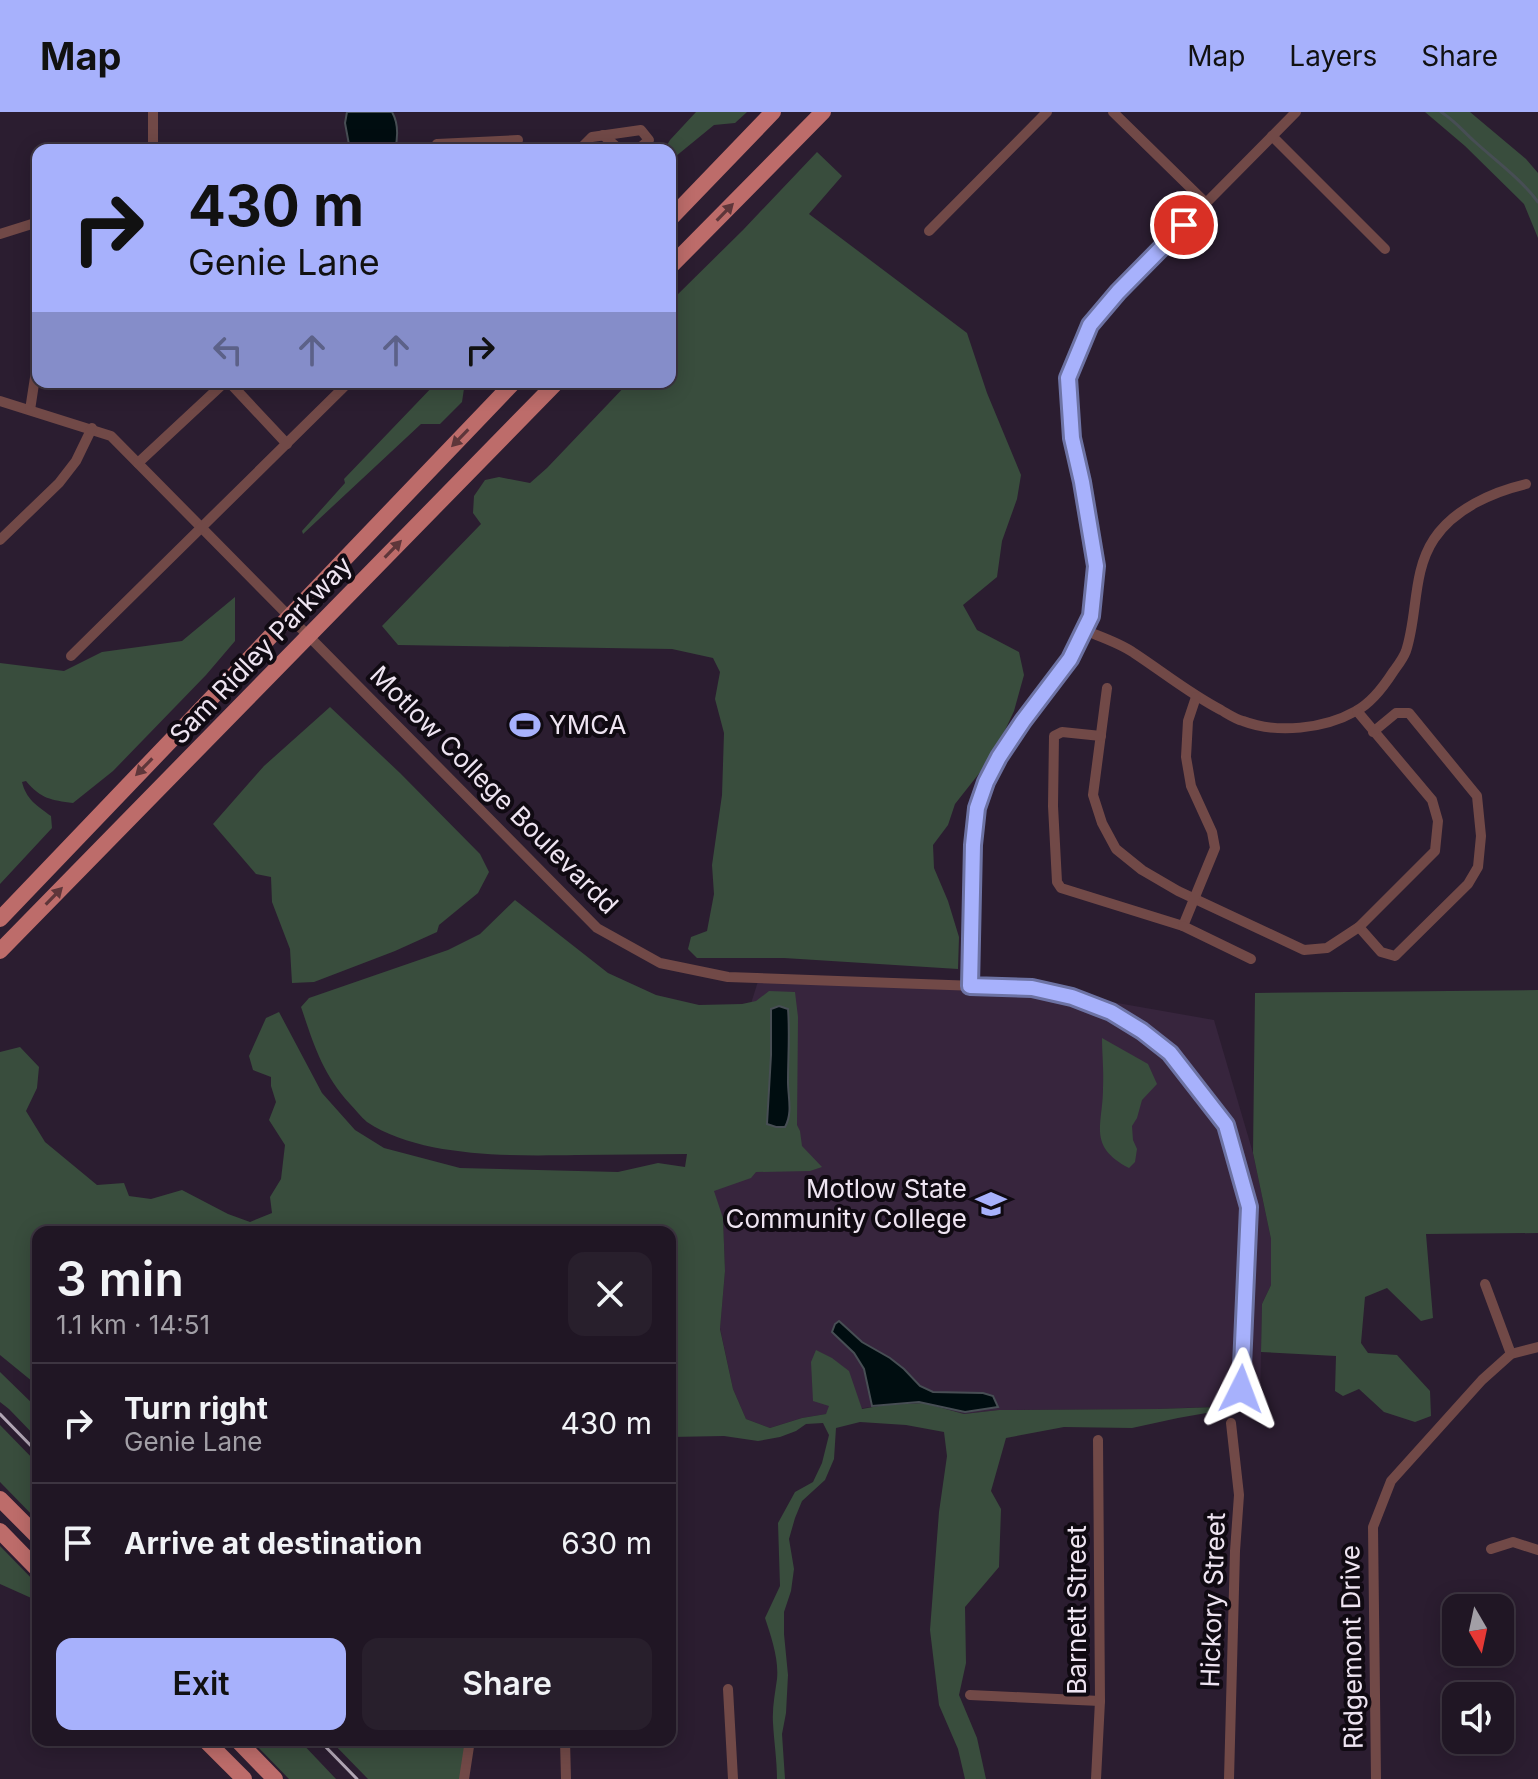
<!DOCTYPE html>
<html lang="en">
<head>
<meta charset="utf-8">
<style>
  :root { --surface:#201624; --page:#281f2c; --text:#f1f3f6; --muted:#a29fa6; --line:#3d3541; --accent:#a7b1fc }
  body { margin:0; font-family:Inter,sans-serif; background:var(--page); color:var(--text); height:100vh; display:flex; flex-direction:column; font-size:30px; white-space:nowrap }
  * { box-sizing:border-box; margin:0 }
  p { font-size:26px; color:var(--muted) }
  .icon { flex:none; width:44px; height:44px; fill:none; stroke:currentColor; stroke-width:2; stroke-linecap:round; stroke-linejoin:round }
  .map { position:relative; flex:1; overflow:hidden }
  .panel { position:absolute; left:32px; top:1114px; width:644px; height:520px; display:flex; flex-direction:column; background:var(--surface); border-radius:16px; box-shadow:0 4px 20px #0003,0 0 0 2px var(--line) }
  .panel>* { flex:none }
  .top-card { position:absolute; left:32px; top:32px; width:644px; height:244px; border-radius:16px; box-shadow:0 4px 20px #0003,0 0 0 2px var(--line); background:#a7b1fc; color:#111; overflow:hidden }
  .needle { width:52px; rotate:171deg }
  .tools { position:absolute; left:1442px; top:1482px; display:grid; gap:16px }
  .tools a { display:grid; place-items:center; width:72px; height:72px; border-radius:16px; background:var(--surface); box-shadow:0 4px 20px #0003,0 0 0 2px var(--line); font-size:40px }
  .pin { position:absolute; display:grid; place-items:center; width:68px; height:68px; color:#fff; margin:-34px; border:4px solid #fff; border-radius:50%; box-shadow:0 2px 8px #0007 }
  .me { position:absolute; width:88px; margin:-44px; rotate:3deg; stroke-linejoin:round; filter:drop-shadow(0 0 6px #0008) }
  .turn { display:flex; align-items:center; gap:28px; height:168px; padding:0 24px; font-size:36px }
  .turn .icon { width:104px; height:104px; stroke-width:2.5 }
  .turn b { display:block; font-size:56px; line-height:68px }
  .lanes { display:flex; align-items:center; height:76px; padding:0 24px; background:#0003; justify-content:center; gap:40px; direction:ltr }
  .lanes .off { opacity:.35 }
  .round { display:grid; place-items:center; flex:none; width:84px; height:84px; border-radius:16px; background:var(--page) }
  .headline { display:flex; align-items:center; justify-content:space-between; height:136px; padding:0 24px }
  h1 { font-size:48px; font-weight:600; line-height:60px }
  .primary-button { display:flex; gap:16px; margin-top:auto; padding:16px 24px }
  .primary-button a { flex:1; height:92px; border-radius:16px; background:var(--accent); color:#111; font-size:32px; font-weight:600; line-height:92px; text-align:center }
  .primary-button a+a { background:var(--page); color:var(--text) }
  ul { padding:0; list-style:none }
  li { display:flex; align-items:center; gap:24px; height:120px; padding:0 24px; border-top:2px solid var(--line) }
  li div { flex:1 }
  li b { display:block; font-size:30px }
  li em { font-style:normal }
  header { display:flex; align-items:center; gap:48px; box-sizing:border-box; height:112px; padding:0 40px; background:var(--accent); color:#111 }
  header strong { font-size:38px }
  nav { display:flex; gap:44px; margin-inline-start:auto; font-size:28px }
  .map>svg:first-child { display:block }
  .built { fill:#37253d }
  .green { fill:#394d3d }
  .water { fill:#000d10; stroke:#474e54; stroke-width:2 }
  .lines { fill:none; stroke-linecap:round; stroke-linejoin:round }
  .stream { stroke:#474e54; stroke-width:3 }
  .minor { stroke:#714947; stroke-width:10 }
  .primary { stroke:#bd6c6a; stroke-width:16 }
  .rail { stroke:#b2a6b5; stroke-width:3 }
  .oneway { fill:#5e363a }
  .route-casing { stroke:#6d73a4; stroke-width:20 }
  .route { stroke:#a7b1fc; stroke-width:14 }
  .labels { text-anchor:middle; stroke-width:8; stroke-linejoin:round; paint-order:stroke }
  .street-label { font-size:26px; fill:#eee4f1; stroke:#100a12 }
  .poi-label { font-size:26px; fill:#eee4f1; stroke:#100a12; text-anchor:start }
</style>
</head>
<body>
<header>
<strong>Map</strong>
<nav><a>Map</a><a>Layers</a><a>Share</a></nav>
</header>
<div class="map">
<svg width="1538" height="1667" viewBox="0 0 1538 1667">
  <rect width="100%" height="100%" fill="#2b1d30"/>
  <polygon class="built" points="759,866 1032,876 1214,908 1253,1041 1271,1127 1271,1173 1262,1192 1260,1293 1158,1297 999,1298 964,1302 924,1291 883,1293 826,1302 802,1306 770,1316 746,1307 733,1277 720,1216 725,1159 723,1106 691,1045 749,898"/>
  <g class="green">
    <polygon points="696,0 747,0 735,11 714,13 670,49 670,38 664,38 670,28"/>
    <polygon points="1425,0 1470,0 1526,47 1538,61 1538,126 1524,92 1465,34"/>
    <polygon points="817,40 842,64 809,102 967,221 987,281 1021,363 1017,387 1002,429 997,465 963,493 977,518 1019,540 1024,563 1014,599 1000,629 981,659 955,692 948,713 933,733 934,756 948,789 959,825 958,857 784,846 697,846 688,837 691,825 707,819 714,782 712,753 722,683 724,621 715,587 720,560 713,546 672,537 398,533 382,514 481,412 473,401 474,384 485,368 499,365 530,371 547,356 629,270 670,270 670,190 743,118"/>
    <polygon points="437,270 465,270 462,290 440,312 421,312 303,422 302,419 345,371 344,367"/>
    <path d="M235 485V529L206 563 113 659 73 691C51 688 41 687 26 669L22 670C26 687 37 694 51 704L52 716 0 772V551L64 559 102 540 182 529Z"/>
    <polygon points="330,595 400,661 480,742 489,760 478,781 439,813 437,820 395,839 314,870 292,871 290,837 272,790 271,765 256,762 213,712 264,654"/>
    <path d="M515 788 608 861 656 883 699 893 742 892 756 889 769 879 795 880 798 905 797 1013 800 1019 802 1034 822 1055 810 1059 756 1060 751 1066 714 1079 723 1106 725 1159 720 1217 733 1277 746 1307 770 1316 802 1306 826 1302 829 1294 813 1289 811 1250 816 1238 832 1246 849 1259 862 1297 884 1293 924 1291 964 1302 999 1298 1158 1297 1246 1294 1178 1306 1132 1316 1064 1315 1006 1326 991 1379 1001 1397 999 1455 965 1495 966 1551 959 1583 977 1626 986 1667H965L958 1637 939 1593 930 1518 939 1400 947 1344 944 1320 906 1313 860 1310 836 1316 834 1347 825 1368 802 1389 795 1406 789 1427 794 1457 791 1479 784 1500V1522L788 1563 786 1601 782 1622 785 1667H777C777 1648 774 1630 773 1611 772 1596 775 1582 777 1567 779 1547 771 1524 765 1506L780 1474 778 1411 795 1380 813 1370 822 1351 829 1323 823 1311 806 1312 796 1319 780 1325 758 1329 724 1324 670 1325V1120H38V1274L0 1243V940L20 935 39 955 37 976 26 999 45 1030 97 1073 124 1071 129 1084 151 1087 182 1078 228 1102 250 1110 272 1101 270 1085 281 1067 285 1033 269 1008 276 990 271 974V965L253 958 249 944 266 906 279 900 322 981 355 1018 384 1036 460 1056 618 1060 658 1051 685 1055 687 1042C650 1042 613 1043 576 1043 514 1044 421 1046 367 1010 361 1005 356 998 350 992 322 961 314 933 301 895L309 886 448 838 480 822Z"/>
    <polygon points="1538,878 1538,1121 1426,1122 1433,1206 1421,1209 1387,1176 1365,1185 1361,1231 1368,1241 1397,1243 1430,1279 1431,1304 1415,1310 1384,1300 1359,1277 1343,1284 1335,1279 1336,1244 1261,1240 1262,1192 1271,1173 1271,1127 1253,1041 1255,881"/>
    <path d="M1102 926 1148 952 1157 972 1142 988 1137 1006 1132 1014 1133 1028 1137 1037 1135 1050 1129 1056C1087 1034 1103 1013 1103 976 1104 959 1102 942 1102 926Z"/>
    <polygon points="0,1260 38,1297 38,1327 9,1297 0,1290"/>
    <polygon points="0,1313 38,1352 38,1409 0,1370"/>
    <polygon points="0,1434 38,1473 38,1489 0,1472"/>
    <polygon points="251,1628 299,1628 336,1667 289,1667"/>
    <polygon points="330,1628 467,1628 461,1667 368,1667"/>
  </g>
  <g class="water">
    <path d="M347 0H392C399 12 398 25 395 38H350L345 11Z"/>
    <path d="M779 894 788 897C790 921 788 945 788 970 788 985 793 1001 785 1015H776L767 1012 771 943V897Z"/>
    <polygon points="839,1209 862,1230 890,1246 904,1257 920,1274 933,1280 983,1281 993,1284 998,1295 965,1300 919,1290 872,1294 864,1257 854,1241 832,1220 835,1212"/>
  </g>
  <g class="lines">
    <path class="stream" d="M1441 0C1454 8 1463 19 1474 29 1496 49 1520 66 1538 90"/>
    <g class="minor">
      <polyline points="153,0 153,38"/>
      <polyline points="1113,0 1206,91"/>
      <polyline points="603,23 620,38"/>
      <polyline points="1272,24 1385,137"/>
      <polyline points="285,38 325,35"/>
      <polyline points="438,38 437,32 518,28"/>
      <polyline points="579,38 592,25 641,18 649,28 637,38"/>
      <polyline points="929,119 1047,0"/>
      <polyline points="0,122 35,111"/>
      <polyline points="229,270 287,332"/>
      <polyline points="0,289 111,324 597,816 660,851 728,865 1032,876 1072,885 1111,900 1142,919 1170,941 1226,1013 1249,1095 1241,1277 1238,1280"/>
      <polyline points="30,298 38,246"/>
      <polyline points="138,351 225,270"/>
      <polyline points="0,428 59,371 76,349 92,316"/>
      <path d="M1084 518C1101 525 1120 531 1134 541 1163 560 1190 582 1221 598 1228 602 1235 607 1243 609 1277 622 1324 617 1356 599 1371 591 1384 574 1393 560 1398 553 1403 547 1406 539 1418 503 1412 460 1434 427 1454 397 1492 380 1526 372"/>
      <polyline points="71,544 349,270"/>
      <polyline points="1107,576 1093,683 1102,711 1116,737 1142,758 1178,779 1304,838 1327,836 1359,815 1435,739 1438,709 1432,688 1357,599"/>
      <polyline points="1101,624 1062,620 1054,624 1053,694 1057,770 1061,776 1183,814 1215,736 1212,720 1191,674 1186,645 1188,609 1196,585"/>
      <polyline points="1183,814 1251,847"/>
      <polyline points="1359,815 1381,840 1395,844 1468,772 1478,755 1481,724 1477,684 1409,601 1396,601 1373,620"/>
      <polyline points="970,874 973,733 977,696 986,670 999,645 1023,609 1070,547 1091,504 1096,454 1082,370 1072,326 1068,266 1090,213 1118,180 1296,0"/>
      <polyline points="1485,1172 1511,1242"/>
      <polyline points="1491,1437 1513,1430 1538,1438"/>
      <polyline points="728,1577 733,1667"/>
      <polyline points="970,1583 1100,1589"/>
      <polyline points="565,1628 566,1667"/>
      <polyline points="464,1667 470,1628"/>
      <polyline points="1096,1667 1100,1589 1098,1328"/>
      <polyline points="1229,1667 1235,1439 1239,1383 1231,1311"/>
      <polyline points="1376,1667 1373,1415 1391,1369 1482,1268 1511,1242 1538,1235"/>
    </g>
    <g class="primary">
      <polyline points="670,107 773,0"/>
      <polyline points="670,155 823,0"/>
      <polyline points="0,807 514,270"/>
      <polyline points="0,839 557,270"/>
      <polyline points="0,1387 38,1425"/>
      <polyline points="0,1419 38,1458"/>
      <polyline points="205,1628 244,1667"/>
      <polyline points="237,1628 275,1667"/>
    </g>
    <g class="rail">
      <polyline points="0,1302 38,1341"/>
      <polyline points="319,1628 357,1667"/>
    </g>
  </g>
  <defs><path id="oneway-solid" d="M-6-.8H1V-3.2L6.5 0L1 3.2V.8H-6Z" transform="scale(2)"/></defs>
  <g class="oneway">
    <use href="#oneway-solid" transform="translate(725 100) rotate(-46)"/>
    <use href="#oneway-solid" transform="translate(460 326) rotate(134)"/>
    <use href="#oneway-solid" transform="translate(393 437) rotate(-46)"/>
    <use href="#oneway-solid" transform="translate(144 655) rotate(134)"/>
    <use href="#oneway-solid" transform="translate(54 784) rotate(-46)"/>
  </g>
  <g class="lines">
    <g class="route-casing">
      <polyline id="route" points="1184,113 1118,180 1090,213 1068,266 1072,326 1082,370 1096,454 1091,504 1070,547 1023,609 999,645 986,670 977,696 973,733 970,874 1032,876 1072,885 1111,900 1142,919 1170,941 1226,1013 1249,1095 1241,1277"/>
    </g>
    <use href="#route" class="route"/>
  </g>
  <defs>
    <g id="stadium-bare" transform="scale(2.4)"><path d="M0-5a6.5 5 0 1 0 0 10a6.5 5 0 1 0 0-10ZM-3.5-1.8h7v3.6h-7Z" fill="#a7b1fc" stroke="#100a12" stroke-width="2.5" paint-order="stroke"/></g>
    <g id="university-bare" transform="scale(2.4)"><path d="M0-5L7-2L0 1L-7-2ZM-4 1L0 2.5L4 1V4Q0 6-4 4Z" fill="#a7b1fc" stroke="#100a12" stroke-width="2.5" paint-order="stroke"/></g>
  </defs>
  <g fill-rule="evenodd">
    <use href="#stadium-bare" x="525" y="613"/>
    <use href="#university-bare" x="991" y="1092"/>
  </g>
  <g class="labels">
    <g class="street-label">
      <text transform="translate(261 538) rotate(-46)" y="9">Sam Ridley Parkway</text>
      <text transform="translate(494 678) rotate(45)" y="9">Motlow College Boulevardd</text>
      <text transform="translate(1213 1488) rotate(-88)" y="9">Hickory Street</text>
      <text transform="translate(1077 1498) rotate(-90)" y="9">Barnett Street</text>
      <text transform="translate(1352 1535) rotate(-91)" y="9">Ridgemont Drive</text>
    </g>
    <g class="poi-label">
      <text x="549" y="622">YMCA</text>
      <text x="967" y="1086" text-anchor="end">Motlow State<tspan x="967" dy="30">Community College</tspan></text>
    </g>
  </g>
</svg>
<div class="tools">
<a><svg class="needle" viewBox="-14 -14 28 28"><path d="M0-13l5 13h-10z" fill="#e53935"/><path d="M0 13l5-13h-10z" fill="#a29fa6"/></svg></a>
<a><svg class="icon" aria-label="sound" viewBox="0 0 24 24"><path d="M4 9h4l5-4v14l-5-4H4zM17 9q2 3 0 6"/></svg></a>
</div>
<div class="pin" style="left:1184px;top:113px;background:#d93025"><svg class="icon" aria-label="arrive" viewBox="0 0 24 24"><path d="M6 21V4h12l-3 4 3 4H6"/></svg></div>
<svg class="me" style="left:1241px;top:1277px" viewBox="-20 -20 40 40"><path d="M0-17L14 15 0 8-14 15z" fill="#a7b1fc" stroke="#fff" stroke-width="4"/></svg>
<div class="top-card">
<div class="turn"><svg class="icon" aria-label="right" viewBox="0 0 24 24"><path d="M7 20v-9h11M14 6l5 5-5 5"/></svg><div><b>430 m</b>Genie Lane</div></div>
<div class="lanes"><svg class="icon off" aria-label="left" viewBox="0 0 24 24"><path d="M17 20v-9H6M10 6l-5 5 5 5"/></svg><svg class="icon off" aria-label="ahead" viewBox="0 0 24 24"><path d="M12 20V5M6 11l6-6 6 6"/></svg><svg class="icon off" aria-label="ahead" viewBox="0 0 24 24"><path d="M12 20V5M6 11l6-6 6 6"/></svg><svg class="icon" aria-label="right" viewBox="0 0 24 24"><path d="M7 20v-9h11M14 6l5 5-5 5"/></svg></div>
</div>
<section class="panel">
<div class="headline"><div><h1>3 min</h1><p>1.1 km · 14:51</p></div><a class="round"><svg class="icon" aria-label="close" viewBox="0 0 24 24"><path d="M6 6l12 12M18 6L6 18"/></svg></a></div>
<ul>
<li><svg class="icon" aria-label="right" viewBox="0 0 24 24"><path d="M7 20v-9h11M14 6l5 5-5 5"/></svg><div><b>Turn right</b><p>Genie Lane</p></div><em>430 m</em></li>
<li><svg class="icon" aria-label="arrive" viewBox="0 0 24 24"><path d="M6 21V4h12l-3 4 3 4H6"/></svg><div><b>Arrive at destination</b></div><em>630 m</em></li>
</ul>
<div class="primary-button"><a>Exit</a><a>Share</a></div>
</section>
</div>
</body>
</html>
